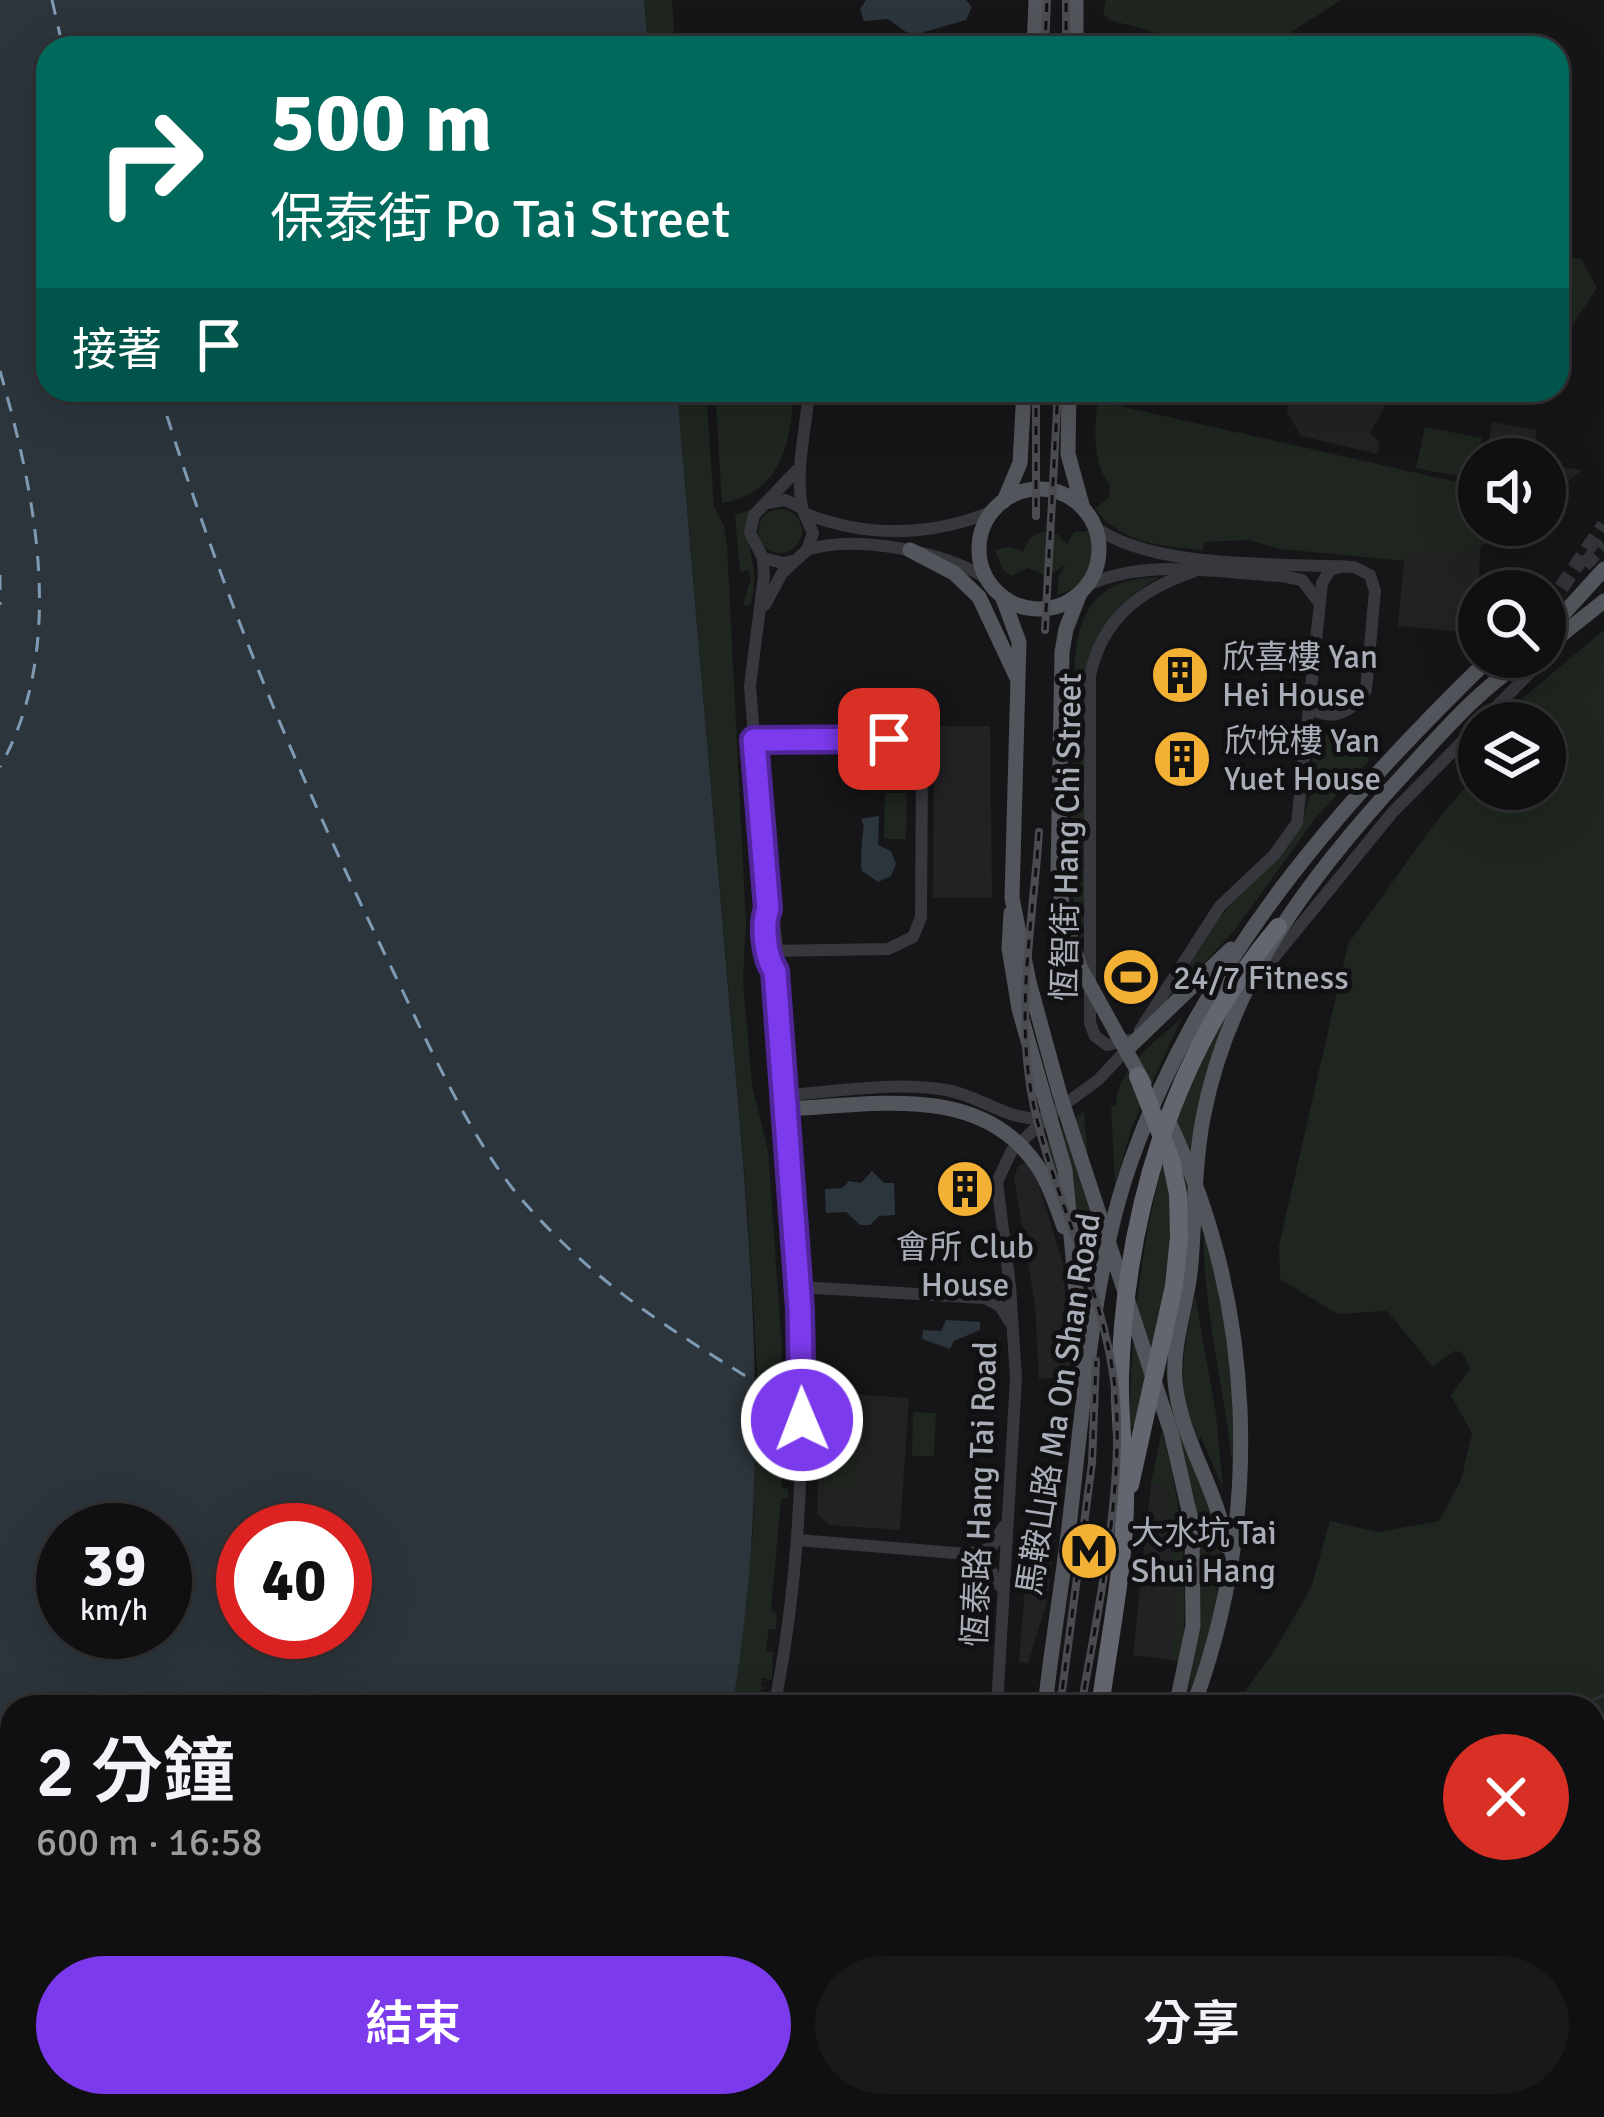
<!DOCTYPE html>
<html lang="zh-TW">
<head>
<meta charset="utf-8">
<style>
  :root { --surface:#101012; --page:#19191b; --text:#f1f3f6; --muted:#9c9d9f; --line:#303032; --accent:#7c3aed }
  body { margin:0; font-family:Signika,"Noto Sans TC",sans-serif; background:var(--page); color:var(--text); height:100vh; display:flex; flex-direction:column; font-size:45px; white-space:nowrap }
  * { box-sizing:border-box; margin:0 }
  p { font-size:39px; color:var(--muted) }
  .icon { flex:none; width:66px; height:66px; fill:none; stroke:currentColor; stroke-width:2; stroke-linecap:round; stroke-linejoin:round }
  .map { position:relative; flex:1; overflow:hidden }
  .side { position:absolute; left:0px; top:1695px; width:1605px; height:423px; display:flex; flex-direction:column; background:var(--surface); border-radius:36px 36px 0 0; box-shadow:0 12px 48px #0002,0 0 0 3px var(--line) }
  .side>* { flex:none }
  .hud { position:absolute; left:36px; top:36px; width:1533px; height:366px; border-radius:36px; box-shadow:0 12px 48px #0002,0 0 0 3px var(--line); background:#00695c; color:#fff; overflow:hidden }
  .controls { position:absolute; left:1458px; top:438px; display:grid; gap:24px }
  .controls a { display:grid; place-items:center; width:108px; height:108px; border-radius:50%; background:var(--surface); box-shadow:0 12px 48px #0002,0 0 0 3px var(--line); font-size:60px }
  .speed { position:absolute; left:36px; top:1503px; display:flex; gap:24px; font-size:60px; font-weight:700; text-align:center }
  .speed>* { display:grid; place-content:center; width:156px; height:156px; border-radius:50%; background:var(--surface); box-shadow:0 12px 48px #0002,0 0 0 3px var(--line); line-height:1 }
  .speed small { font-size:30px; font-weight:400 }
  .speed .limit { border:18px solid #d22; background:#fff; color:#111 }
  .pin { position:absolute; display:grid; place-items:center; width:102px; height:102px; color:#fff; margin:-51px; border-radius:24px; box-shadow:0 6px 18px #0006 }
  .me { position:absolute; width:132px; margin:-66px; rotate:359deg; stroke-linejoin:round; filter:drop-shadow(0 0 9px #0008) }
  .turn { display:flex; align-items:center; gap:42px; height:252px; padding:0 36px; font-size:54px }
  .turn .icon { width:156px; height:156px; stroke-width:2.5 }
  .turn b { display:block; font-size:84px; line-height:102px }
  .then { display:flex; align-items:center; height:114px; padding:0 36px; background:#0003; gap:24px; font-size:45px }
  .round { display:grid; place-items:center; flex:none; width:126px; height:126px; border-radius:63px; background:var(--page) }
  .head { display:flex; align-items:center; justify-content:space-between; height:204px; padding:0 36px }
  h1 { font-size:72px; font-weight:600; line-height:90px }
  .action { display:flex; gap:24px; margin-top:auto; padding:24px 36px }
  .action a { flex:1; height:138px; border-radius:72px; background:var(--accent); color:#fff; font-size:48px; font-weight:600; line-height:138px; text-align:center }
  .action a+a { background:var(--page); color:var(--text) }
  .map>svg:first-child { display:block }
  .built { fill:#222225 }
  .green { fill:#1e261f }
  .water { fill:#2c353c; fill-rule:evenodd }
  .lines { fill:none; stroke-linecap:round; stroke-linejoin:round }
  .stream { stroke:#2c353c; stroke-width:3 }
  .ferry { stroke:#7f9bb3; stroke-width:3; stroke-dasharray:15 12; stroke-linecap:butt }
  .major-tunnel { stroke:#333438; stroke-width:15; stroke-dasharray:15 8; stroke-linecap:butt }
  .minor { stroke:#37383d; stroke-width:12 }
  .major { stroke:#53555c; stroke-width:15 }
  .highway { stroke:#63666e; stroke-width:18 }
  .rail-casing { stroke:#4a4c52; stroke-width:8 }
  .rail { stroke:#111113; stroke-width:3; stroke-dasharray:9; stroke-linecap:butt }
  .route-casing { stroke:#51269a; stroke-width:30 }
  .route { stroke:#7c3aed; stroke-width:21 }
  .labels { text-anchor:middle; stroke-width:10; stroke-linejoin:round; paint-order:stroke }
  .poi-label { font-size:33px; fill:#a8adb8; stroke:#111113; text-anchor:start }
  .street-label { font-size:33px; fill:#a8adb8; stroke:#111113 }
</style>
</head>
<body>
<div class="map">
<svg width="1604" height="2117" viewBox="0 0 1604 2117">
  <rect width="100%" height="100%" fill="#161618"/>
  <g class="built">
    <polygon points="1284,390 1394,390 1370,433 1380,443 1377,454 1301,436 1287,412 1289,398"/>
    <polygon points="1492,422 1537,430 1535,449 1556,453 1555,466 1582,470 1545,500 1545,459 1486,459"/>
    <polygon points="1481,545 1475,633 1398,626 1404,561 1415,552 1456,554"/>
    <polygon points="934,726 990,726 992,898 933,898"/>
    <polygon points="1031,1159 1063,1264 1071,1376 1039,1379 1035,1305 1014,1178 1018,1166"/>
    <polygon points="821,1392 909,1398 900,1530 829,1525 817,1514"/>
    <polygon points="1151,1482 1168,1487 1176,1614 1171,1660 1133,1655"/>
    <polygon points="1031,1513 1058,1515 1046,1605 1028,1663 1019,1662"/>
    <polygon points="1092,2106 1234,2106 1243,2117 1087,2117"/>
  </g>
  <g class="green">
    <polygon points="644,0 672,0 675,48 648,48"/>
    <polygon points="1106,0 1341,0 1267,48 1216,48 1109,20 1103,13"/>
    <polygon points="1562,256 1581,259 1597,288 1557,349 1557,283"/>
    <polygon points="677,390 706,390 714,507 724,526 727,546 746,923 743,980 752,1086 768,1151 782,1348 778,1448 782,1487 788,1490 788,1498 781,1499 771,1611 777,1614 776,1629 769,1629 766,1651 773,1652 772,1680 762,1678 761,1686 766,1688 760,1691 764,1695 762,1706 732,1707 753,1532 757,1369 748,1215"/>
    <path d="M715 390H794C791 442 782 493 722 503Z"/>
    <path d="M1098 401 1479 487V525H1544L1541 540 1513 536 1511 545 1488 543 1456 554 1415 552 1404 561 1281 549 1248 540 1204 542 1203 550C1162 546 1122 544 1095 509L1109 497 1110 485C1092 463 1094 428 1098 401Z"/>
    <polygon points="1425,427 1482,438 1474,479 1416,468"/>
    <circle cx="780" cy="531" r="22"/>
    <path d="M750 510C741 547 763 566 750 606L743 605 751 578 748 570 740 572 735 515Z"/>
    <path d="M1043 531 1057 534 1067 544 1074 532 1088 531C1102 560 1086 588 1057 595L1059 576 1066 565 1047 576 1028 568 1011 576 1003 570 995 550 1010 547 1023 551 1030 538Z"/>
    <path d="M1159 577C1109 607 1093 633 1085 690H1074C1074 625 1084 579 1159 577Z"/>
    <polygon points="1604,630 1604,2115 1574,2106 1593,2106 1593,1707 1234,1707 1274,1651 1311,1588 1330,1521 1378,1532 1439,1521 1461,1480 1472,1433 1451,1396 1470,1368 1462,1352 1454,1351 1433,1367 1387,1311 1337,1314 1280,1279 1279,1246 1348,944 1432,827 1479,770 1479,789 1545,789 1545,723 1504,723 1500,717"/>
    <polygon points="1334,728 1370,760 1317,816 1235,930 1159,1011 1221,916 1303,820 1310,796 1314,733 1333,734"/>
    <polygon points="1073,759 1085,759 1085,935 1080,939 1070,878"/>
    <polygon points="885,793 907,793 906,839 884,839"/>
    <path d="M1229 1008 1195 1125 1187 1216 1171 1189 1173 1260 1135 1427H1129C1132 1308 1146 1193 1190 1082 1200 1056 1216 1032 1229 1008Z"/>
    <path d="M1182 1017 1132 1127 1115 1183 1111 1107 1116 1105C1118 1066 1155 1043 1182 1017Z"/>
    <polygon points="1084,1111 1094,1238 1090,1274 1046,1142"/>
    <path d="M1204 1225C1225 1313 1238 1399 1234 1490 1230 1401 1201 1314 1204 1225Z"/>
    <path d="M1195 1295 1216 1414 1223 1488 1201 1437 1197 1442C1176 1386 1182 1351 1195 1295Z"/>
    <path d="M1171 1395C1189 1441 1213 1488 1219 1537 1225 1592 1204 1651 1188 1702L1202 1572 1195 1499 1170 1407Z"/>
    <polygon points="913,1412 936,1413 934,1456 912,1456"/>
    <path d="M1162 1430C1184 1517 1188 1572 1182 1662L1171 1660 1176 1614 1168 1488 1151 1482Z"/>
    <polygon points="828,1437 857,1439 854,1490 825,1488"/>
  </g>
  <g class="water">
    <path d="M0 0H644L648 48H48V390H677C694 593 712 796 729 999 750 1239 774 1466 732 1707H12V1839L0 1833ZM63 1530H165V1632H63ZM243 1530H345V1632H243Z"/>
    <polygon points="866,0 966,0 972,7 966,20 917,34 906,32 888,19 864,21 860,9"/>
    <path d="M879 816 878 845 891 851 896 864 891 876 878 882 862 871C860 863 862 834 864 826L861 819Z"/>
    <polygon points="872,1171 884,1183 894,1183 895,1215 879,1216 870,1225 860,1225 846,1212 826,1213 825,1189 842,1188 849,1181 861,1183"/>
    <polygon points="946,1320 980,1322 980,1330 954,1341 950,1349 922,1339 923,1330 941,1331"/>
    <polygon points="315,2106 710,2106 735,2117 311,2117"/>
  </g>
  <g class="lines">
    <polyline class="stream" points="1577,1707 1604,1695"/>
    <g class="ferry">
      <polyline points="52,0 63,48"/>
      <path d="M0 371C36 496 67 648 0 767"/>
      <path d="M159 390C220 591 301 782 393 971 428 1043 470 1139 522 1200 595 1283 664 1326 757 1383"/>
      <polyline points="0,575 0,605"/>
    </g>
    <g class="major-tunnel">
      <polyline points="1584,565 1604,544"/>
      <polyline points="1545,604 1561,588 1604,525"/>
    </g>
    <g class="minor">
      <path d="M802 508C795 467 806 431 809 390"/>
      <path d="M809 515C869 538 934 536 993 511"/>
      <path d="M1094 526C1150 570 1283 563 1354 567L1370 575 1375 591 1366 690C1353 712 1331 723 1309 707"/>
      <path d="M807 550C855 534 945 552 986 578"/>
      <path d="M763 558 764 576 750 686 768 909 764 915 769 964 775 971C795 1215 824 1464 774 1707"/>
      <polyline points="792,561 783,563 763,558 750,533 754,515 797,470"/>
      <path d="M1086 586C1146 557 1217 573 1282 576L1302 580 1318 601"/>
      <polyline points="765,605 782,573 807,550 813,533 802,508 785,500 767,503"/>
      <polyline points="754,739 889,739 913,751 922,766 921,917 913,937 888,949 768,951"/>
      <polyline points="768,909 773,914 779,964 775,971"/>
      <polyline points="1259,976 1392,813 1558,644"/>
      <polyline points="1140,1030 1220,906 1274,855 1297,823 1322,583 1330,570 1343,566"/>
      <path d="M1129 1040 1107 1045 1095 1036 1090 1023V676C1102 618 1141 589 1195 571"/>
      <path d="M785 1095C837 1092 894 1081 946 1090 982 1096 1007 1122 1045 1118"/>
      <polyline points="798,1287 985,1298 1000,1306 1010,1322"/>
      <polyline points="798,1540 967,1554 991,1548 1004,1526"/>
      <polyline points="968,1555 989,1567 999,1585"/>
      <polyline points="997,1707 1016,1378 1010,1286 997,1182 1011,1152 1046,1118 1098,1080 1129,1047"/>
      <polyline points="1248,2106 1256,2117"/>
      <polyline points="735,2117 740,2106"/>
    </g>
    <g class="major">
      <polyline points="1034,48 1036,0"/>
      <polyline points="1076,48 1076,0"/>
      <polyline points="1069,390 1068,454 1082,505"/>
      <circle cx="1039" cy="549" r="60"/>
      <polyline points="1004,501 1020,463 1024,390"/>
      <polyline points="910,550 954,573 979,597 1017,678"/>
      <polyline points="1080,593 1066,629 1062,652 1058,873 1063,913 1080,967 1144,1083"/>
      <polyline points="1002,596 1019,642 1012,898 1029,982 1060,1095 1171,1432 1192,1524 1193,1626 1176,1707"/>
      <polyline points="1545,634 1604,569"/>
      <polyline points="1545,648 1604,601"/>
      <polyline points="1011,913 1009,948 1019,1009 1065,1170 1083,1367"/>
      <polyline points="1127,1049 1231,949"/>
      <path d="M786 1109C873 1105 981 1082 1038 1167 1050 1185 1056 1206 1064 1227"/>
      <path d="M1167 1118C1256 1302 1264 1514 1193 1707"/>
      <path d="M1226 1546C1218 1488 1180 1440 1175 1381 1172 1340 1188 1304 1191 1264 1195 1215 1194 1166 1203 1118 1229 981 1311 875 1403 775 1441 734 1482 685 1530 657"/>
      <path d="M1045 1707C1052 1641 1064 1575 1071 1509 1084 1399 1094 1265 1131 1161 1202 961 1341 802 1491 657"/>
      <polyline points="1070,2117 1074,2106"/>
    </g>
    <g class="highway">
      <polyline points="1130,1485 1174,1286 1179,1237 1178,1194 1171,1160 1138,1076"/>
      <path d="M1100 1707C1109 1641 1123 1573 1125 1506 1126 1464 1119 1421 1120 1378 1125 1215 1172 1053 1278 927"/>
      <polyline points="0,2011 12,2017"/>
      <polyline points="0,2031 12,2037"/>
      <polyline points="172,2106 197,2117"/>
      <polyline points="217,2106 242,2117"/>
      <polyline points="911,2117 919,2106"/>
      <polyline points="936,2117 941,2106"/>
      <polyline points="970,2117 974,2106"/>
      <polyline points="1003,2117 1005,2106"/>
    </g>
    <g class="rail-casing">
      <g id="rail">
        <polyline points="1045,48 1047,0"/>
        <polyline points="1066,48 1066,0"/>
        <polyline points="1036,390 1036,516"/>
        <polyline points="1045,630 1058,390"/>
        <path d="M1039 832C1033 923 1014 1016 1034 1107 1055 1202 1104 1290 1115 1388 1125 1486 1098 1610 1081 1707"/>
        <polyline points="1060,1707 1092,1463 1096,1361"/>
        <polyline points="957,2117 963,2106"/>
      </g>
    </g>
    <use href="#rail" class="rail"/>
  </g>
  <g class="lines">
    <g class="route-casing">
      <path id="route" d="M802 1420 800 1309 775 971C765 957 762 924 768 909L754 740 889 739"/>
    </g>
    <use href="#route" class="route"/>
  </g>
  <defs>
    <g id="building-disc" transform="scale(3)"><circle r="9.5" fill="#f2b134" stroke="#111113"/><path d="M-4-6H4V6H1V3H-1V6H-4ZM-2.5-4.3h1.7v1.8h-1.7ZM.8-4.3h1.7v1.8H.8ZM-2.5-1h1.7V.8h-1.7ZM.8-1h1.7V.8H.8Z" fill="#111"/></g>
    <g id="stadium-disc" transform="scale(3)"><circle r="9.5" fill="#f2b134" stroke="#111113"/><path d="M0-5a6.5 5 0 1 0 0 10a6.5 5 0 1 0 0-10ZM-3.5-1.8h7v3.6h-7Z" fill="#111"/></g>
    <g id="metro-disc" transform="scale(3)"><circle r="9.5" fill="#f2b134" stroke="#111113"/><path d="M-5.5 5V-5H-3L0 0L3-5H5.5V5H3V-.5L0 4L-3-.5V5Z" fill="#111"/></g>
  </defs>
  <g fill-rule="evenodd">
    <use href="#building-disc" x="1180" y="675"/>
    <use href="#building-disc" x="1182" y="759"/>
    <use href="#stadium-disc" x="1131" y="977"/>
    <use href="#building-disc" x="965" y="1189"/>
    <use href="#metro-disc" x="1089" y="1551"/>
  </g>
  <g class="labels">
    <g class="poi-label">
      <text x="1222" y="668">欣喜樓 Yan<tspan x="1222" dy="38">Hei House</tspan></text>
      <text x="1224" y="752">欣悅樓 Yan<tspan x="1224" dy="38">Yuet House</tspan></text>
      <text x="1173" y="989">24/7 Fitness</text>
      <text x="965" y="1258" text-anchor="middle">會所 Club<tspan x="965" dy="38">House</tspan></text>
      <text x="1131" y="1544">大水坑 Tai<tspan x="1131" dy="38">Shui Hang</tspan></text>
    </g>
    <g class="street-label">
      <text transform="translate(1066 837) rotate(-89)" y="12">恆智街 Hang Chi Street</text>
      <text transform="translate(1058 1404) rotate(-81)" y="12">馬鞍山路 Ma On Shan Road</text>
      <text transform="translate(979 1494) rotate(-88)" y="12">恆泰路 Hang Tai Road</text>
    </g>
  </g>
</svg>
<div class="controls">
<a><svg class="icon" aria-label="sound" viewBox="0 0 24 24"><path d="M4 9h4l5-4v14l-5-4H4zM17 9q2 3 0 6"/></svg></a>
<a><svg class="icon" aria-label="search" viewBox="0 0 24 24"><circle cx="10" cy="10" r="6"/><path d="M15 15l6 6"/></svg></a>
<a><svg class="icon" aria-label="layers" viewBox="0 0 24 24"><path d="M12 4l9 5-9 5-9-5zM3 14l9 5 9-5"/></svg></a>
</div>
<div class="speed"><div>39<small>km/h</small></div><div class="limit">40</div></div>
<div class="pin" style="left:889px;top:739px;background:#d93025"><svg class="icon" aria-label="arrive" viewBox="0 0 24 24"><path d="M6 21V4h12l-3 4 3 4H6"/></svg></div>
<svg class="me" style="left:802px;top:1420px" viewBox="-20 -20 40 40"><circle r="17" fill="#7c3aed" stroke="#fff" stroke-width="3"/><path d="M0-11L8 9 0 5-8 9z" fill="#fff"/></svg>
<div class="hud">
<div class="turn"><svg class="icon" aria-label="right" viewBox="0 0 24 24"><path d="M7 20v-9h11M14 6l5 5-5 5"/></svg><div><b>500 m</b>保泰街 Po Tai Street</div></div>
<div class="then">接著<svg class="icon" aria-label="arrive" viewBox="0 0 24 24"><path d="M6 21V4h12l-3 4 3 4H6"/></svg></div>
</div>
<section class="side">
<div class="head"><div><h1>2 分鐘</h1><p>600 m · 16:58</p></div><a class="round" style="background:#d93025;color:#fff"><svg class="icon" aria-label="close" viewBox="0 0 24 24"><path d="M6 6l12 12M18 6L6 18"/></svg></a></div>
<div class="action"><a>結束</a><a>分享</a></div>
</section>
</div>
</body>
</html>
